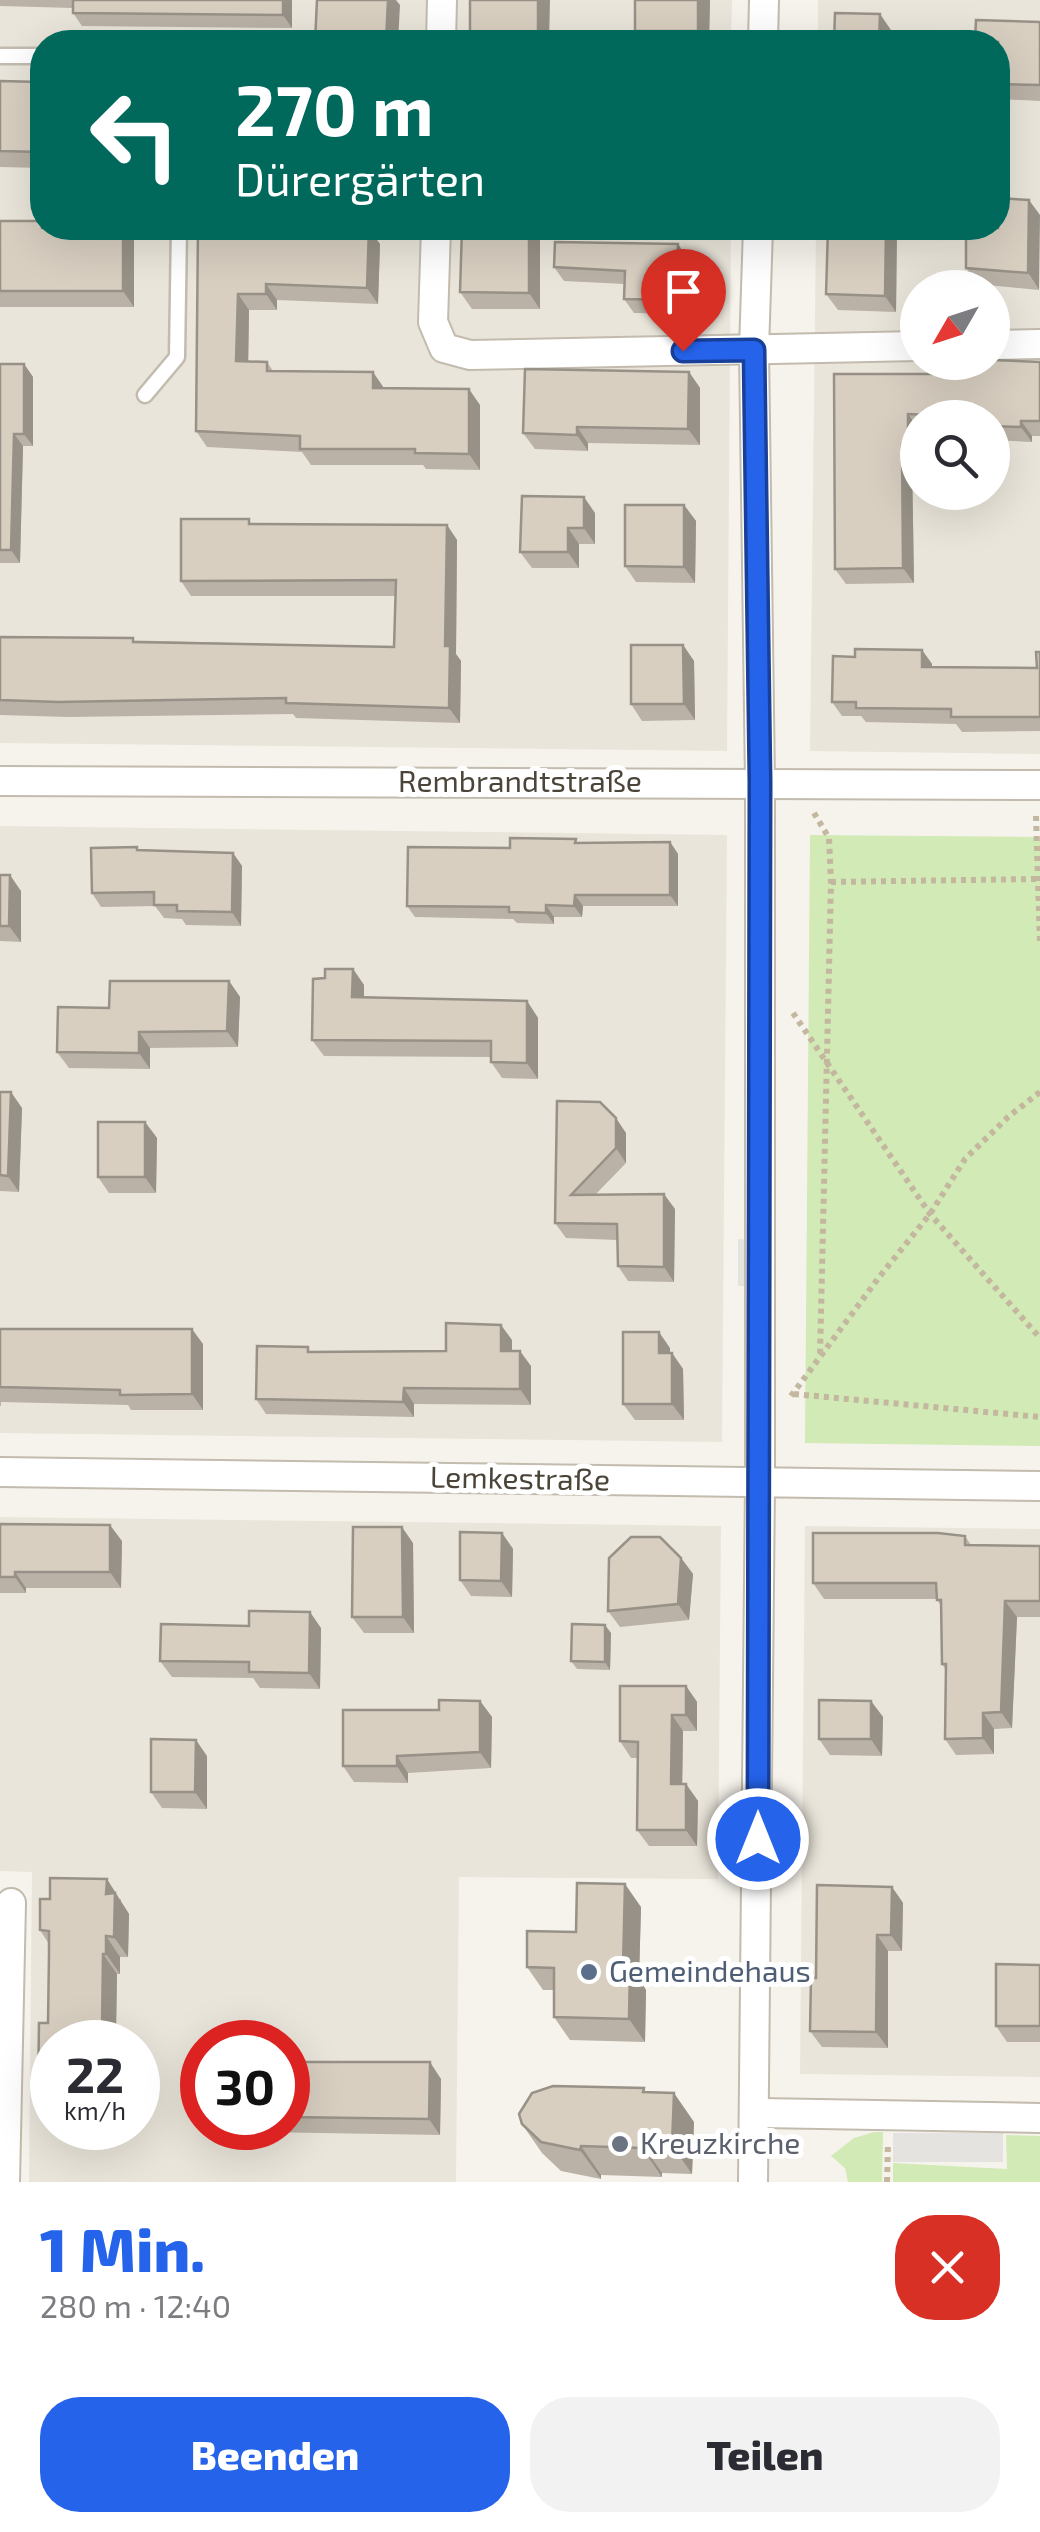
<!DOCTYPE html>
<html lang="de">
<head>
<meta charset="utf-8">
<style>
  :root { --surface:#fff; --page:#f2f2f3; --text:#2b2b33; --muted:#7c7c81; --accent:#2563eb }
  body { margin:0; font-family:"Exo 2",sans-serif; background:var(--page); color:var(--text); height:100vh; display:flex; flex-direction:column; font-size:38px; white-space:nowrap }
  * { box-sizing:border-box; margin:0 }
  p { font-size:32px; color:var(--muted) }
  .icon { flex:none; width:55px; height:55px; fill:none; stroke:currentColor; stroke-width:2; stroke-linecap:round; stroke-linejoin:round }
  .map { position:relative; height:2182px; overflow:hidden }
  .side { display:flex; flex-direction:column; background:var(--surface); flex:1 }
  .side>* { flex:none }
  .hud { position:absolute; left:30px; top:30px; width:980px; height:210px; border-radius:40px; box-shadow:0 10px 40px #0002; background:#00695c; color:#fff; overflow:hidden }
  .needle { width:65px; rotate:231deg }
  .controls { position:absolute; left:900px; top:270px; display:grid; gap:20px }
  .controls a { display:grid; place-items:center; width:110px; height:110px; border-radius:50%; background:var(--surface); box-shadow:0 10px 40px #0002; font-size:50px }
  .speed { position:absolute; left:30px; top:2020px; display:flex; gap:20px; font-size:50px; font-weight:700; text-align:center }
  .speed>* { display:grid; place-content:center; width:130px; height:130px; border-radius:50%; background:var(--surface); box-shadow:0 10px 40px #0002; line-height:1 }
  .speed small { font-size:25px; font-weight:400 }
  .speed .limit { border:15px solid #d22; background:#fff; color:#111 }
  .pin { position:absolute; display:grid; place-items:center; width:85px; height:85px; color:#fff; margin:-102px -42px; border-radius:50% 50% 50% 0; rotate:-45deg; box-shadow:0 0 10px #0007 }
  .pin .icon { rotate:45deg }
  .me { position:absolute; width:110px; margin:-55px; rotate:0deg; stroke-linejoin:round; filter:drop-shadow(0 0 8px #0008) }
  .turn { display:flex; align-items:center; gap:35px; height:210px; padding:0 40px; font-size:45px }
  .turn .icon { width:130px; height:130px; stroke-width:2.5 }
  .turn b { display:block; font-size:70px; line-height:85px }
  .round { display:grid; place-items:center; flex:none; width:105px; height:105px; border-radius:40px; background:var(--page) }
  .head { display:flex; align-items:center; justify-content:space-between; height:170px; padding:0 40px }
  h1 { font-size:60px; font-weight:800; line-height:75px; color:var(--accent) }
  .primary-button { display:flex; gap:20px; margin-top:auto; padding:20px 40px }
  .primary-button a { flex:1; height:115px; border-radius:40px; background:var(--accent); color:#fff; font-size:40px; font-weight:800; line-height:115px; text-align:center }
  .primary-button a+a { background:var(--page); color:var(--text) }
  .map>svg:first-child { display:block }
  .residential { fill:#eae5da; fill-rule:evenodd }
  .green { fill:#d2eab5 }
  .parking { fill:#e5e3e0 }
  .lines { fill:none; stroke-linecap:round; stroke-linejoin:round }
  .lane-casing { stroke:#c2bbae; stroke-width:19 }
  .street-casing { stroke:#c2bbae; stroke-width:32 }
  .path { stroke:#c4b79f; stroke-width:6; stroke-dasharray:5 5; stroke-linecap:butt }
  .lane { stroke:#fff; stroke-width:14 }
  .street { stroke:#fff; stroke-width:28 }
  .wall { fill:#bab2a6 }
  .shaded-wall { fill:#979187 }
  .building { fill:#d8cfc1; stroke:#979187; stroke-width:2.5 }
  .route-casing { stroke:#184099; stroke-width:25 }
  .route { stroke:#2563eb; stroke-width:18 }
  .service-dot { fill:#5c6f8a; stroke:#fff; stroke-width:4 }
  .worship-dot { fill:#6b7280; stroke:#fff; stroke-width:4 }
  .labels { text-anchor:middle; stroke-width:10; stroke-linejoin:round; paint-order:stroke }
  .street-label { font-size:30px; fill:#4b4439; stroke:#fff }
  .service-label { font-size:30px; fill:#4e5e75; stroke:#fff; text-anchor:start }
  .worship-label { font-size:30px; fill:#5b616d; stroke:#fff; text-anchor:start }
</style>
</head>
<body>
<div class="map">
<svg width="1040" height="2182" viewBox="0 0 1040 2182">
  <rect width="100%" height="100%" fill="#f6f3ec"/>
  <g class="residential">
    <polygon points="0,0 732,0 731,42 42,42 42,228 731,228 727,751 0,743"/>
    <path d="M818 0H1040V754L810 751 816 228H998V42H818ZM918 288H992V362H918ZM918 418H992V492H918Z"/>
    <polygon points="0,826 727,835 722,1442 0,1433"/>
    <path d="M0 1517 721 1526 718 1879 459 1877 456 2182H29L32 1872 0 1871ZM52 2042H138V2128H52ZM202 2042H288V2128H202Z"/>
    <polygon points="805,1526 1040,1529 1040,2077 800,2074"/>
  </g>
  <g class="green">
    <polygon points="810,835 1040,837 1040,1446 805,1443"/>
    <polygon points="874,2132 883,2132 882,2182 848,2182 845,2168 831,2156 854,2138"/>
    <polygon points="1006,2135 1040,2136 1040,2182 893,2182 893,2163 1007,2169"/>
  </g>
  <g class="parking">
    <polygon points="738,1239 749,1240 750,1286 738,1286"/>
    <rect x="893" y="2133" width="110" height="29"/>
  </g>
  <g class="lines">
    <g class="lane-casing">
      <g id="lane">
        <polyline points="0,56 42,56"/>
        <polyline points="145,395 177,357 179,228"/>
      </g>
    </g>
    <g class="street-casing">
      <g id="street">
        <polyline points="441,42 442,0"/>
        <polyline points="763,42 764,0"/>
        <polyline points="436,228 433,322 444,348 470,355 918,346"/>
        <polyline points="992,345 1040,344"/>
        <polyline points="0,781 1040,785"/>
        <polyline points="0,1472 1040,1486"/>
        <polyline points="756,2113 1040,2118"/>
        <polyline points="5,2182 11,1903"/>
        <polyline points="753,2182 760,1483 760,782 754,350 758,228"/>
      </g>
    </g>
    <g class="path">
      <polyline points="814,813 829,838 831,882 820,1357"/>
      <polyline points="1036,816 1040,945"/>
      <polyline points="831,882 1036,879"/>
      <polyline points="793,1013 930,1214 1040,1338"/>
      <polyline points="794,1394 1040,1417"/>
      <polyline points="791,1396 880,1276 930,1214 965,1159 1008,1117 1040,1092"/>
      <polyline points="887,2182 888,2143"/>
    </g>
    <use href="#lane" class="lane"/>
    <use href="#street" class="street"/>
  </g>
  <g class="wall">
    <polygon points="0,0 292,0 292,28 82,26 73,13 73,8 0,6"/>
    <polygon points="635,0 710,0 709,42 643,42 635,31"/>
    <polygon points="1040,22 1040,101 998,99 998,42"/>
    <polygon points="0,81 42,82 42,168 0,167"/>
    <polygon points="0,221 42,228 127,228 134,237 134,307 0,307"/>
    <polygon points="198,228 380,244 378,304 277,300 277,310 249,310 248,362 267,362 273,371 480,405 480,470 426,469 423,465 311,465 302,452 207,447 196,431"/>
    <polygon points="462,228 538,228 538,237 540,240 540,309 472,309 460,292"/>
    <polygon points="897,228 896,312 838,310 826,294"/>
    <polygon points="998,228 1039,290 977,284 966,268"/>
    <polygon points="678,244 687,258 686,314 634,313 624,299 624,284 564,281 554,267"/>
    <polygon points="1040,362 1040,436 1032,436 1032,442 992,440 992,418 918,418 918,459 912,459 914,583 846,584 835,569 834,374 951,374 968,370"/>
    <polygon points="0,364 24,364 33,377 33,446 23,446 20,563 0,563"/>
    <polygon points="689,372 700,388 700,445 588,443 588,451 535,449 523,433"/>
    <polygon points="684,505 696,521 695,583 636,582 625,566"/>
    <polygon points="595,513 595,544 579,544 579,568 532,568 520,552"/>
    <polygon points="252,524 447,525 457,540 456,654 461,661 460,723 296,718 293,714 68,717 0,715 0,637 394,647 395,596 191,596 181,581"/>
    <polygon points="683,645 694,661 695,720 642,721 631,704"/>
    <polygon points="922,650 932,664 932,667 1037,668 1040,652 1040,731 962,732 956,724 866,722 861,716 842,716 832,702 855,657"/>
    <polygon points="670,842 678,854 678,906 583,906 582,917 554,917 554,924 517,923 513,919 415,917 407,906 510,848 578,843"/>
    <polygon points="137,847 139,850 233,853 242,866 241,926 186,925 182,919 164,918 155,906 101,907 92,893"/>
    <polygon points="0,875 21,891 21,942 0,941"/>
    <polygon points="353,969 364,985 364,997 527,1001 538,1018 538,1079 502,1078 491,1062 491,1057 324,1056 312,1040 325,978"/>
    <polygon points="229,981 240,997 238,1047 150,1048 150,1069 69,1068 57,1052 109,1008"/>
    <polygon points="0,1092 22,1108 19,1192 0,1191"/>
    <polygon points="557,1101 626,1133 626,1163 596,1194 675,1209 674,1282 628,1281 618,1266 617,1240 566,1238 555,1223"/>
    <polygon points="145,1122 157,1138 156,1193 109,1193 98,1177"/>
    <polygon points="0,1329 203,1344 203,1410 131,1410 128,1405 1,1402 1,1406 0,1406"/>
    <polygon points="512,1340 512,1351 531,1366 531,1405 414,1404 414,1417 266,1414 256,1399 312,1352 446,1351"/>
    <polygon points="670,1348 670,1353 672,1353 683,1369 684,1420 635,1420 623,1404"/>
    <polygon points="0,1524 122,1541 121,1588 26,1588 26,1593 0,1593"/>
    <polygon points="502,1533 513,1549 512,1597 471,1596 460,1580"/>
    <polygon points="965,1536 971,1545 1040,1546 1040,1617 1017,1617 1012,1728 994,1729 994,1754 956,1755 945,1739 946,1670 942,1664 941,1606 937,1599 824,1599 813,1583"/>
    <polygon points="413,1543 414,1633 364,1633 352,1617"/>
    <polygon points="681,1558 693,1574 689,1620 620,1627 608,1611"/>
    <polygon points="321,1628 320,1689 260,1688 253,1678 172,1677 160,1661"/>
    <polygon points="611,1633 610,1670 577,1669 571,1661"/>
    <polygon points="686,1686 697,1702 697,1731 683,1731 682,1784 686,1784 698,1801 697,1846 649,1846 637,1830 638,1758 631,1758 620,1741"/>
    <polygon points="480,1701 492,1717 491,1768 408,1773 408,1783 354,1782 343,1766 439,1710"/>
    <polygon points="871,1701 883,1717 882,1756 830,1755 819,1739"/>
    <polygon points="207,1756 207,1809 162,1808 151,1792"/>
    <polygon points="892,1887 903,1903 902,1951 888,1951 888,2048 822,2047 810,2031 816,1978"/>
    <polygon points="121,1899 121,1902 129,1914 128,1957 120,1957 120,1974 117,1974 116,2033 123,2042 52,2042 52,2124 47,2117 47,2108 38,2094 48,2023 49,1944 40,1930"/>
    <polygon points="641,1907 639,1979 646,1990 645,2042 570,2040 554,2017 554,1990 543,1990 527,1967 576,1932"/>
    <polygon points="1040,1965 1040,2042 1007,2042 996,2026"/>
    <polygon points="288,2062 441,2079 440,2135 261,2132 261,2139 231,2139 226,2132 210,2132 206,2128 288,2128"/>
    <polygon points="644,2088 646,2092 694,2122 692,2174 662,2173 662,2177 601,2175 601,2179 561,2171 542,2153 522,2124"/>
    <polygon points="55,2128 116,2128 115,2137 62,2137"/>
  </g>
  <g class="shaded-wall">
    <polygon points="283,0 292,0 292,28 283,15"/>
    <polygon points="388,0 396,0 400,5 398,42 386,42"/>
    <polygon points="538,0 550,0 549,42 538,42"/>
    <polygon points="698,0 710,0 709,42 706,42 698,31"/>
    <polygon points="880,14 891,30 891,42 879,42"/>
    <polygon points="1029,200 1040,215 1039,290 1028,273"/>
    <polygon points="123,228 127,228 134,237 134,307 123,291"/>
    <polygon points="369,228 380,244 378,304 367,288"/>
    <polygon points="529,228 538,228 538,237 540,240 540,309 529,293"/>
    <polygon points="886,228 897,228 896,312 885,296"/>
    <polygon points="678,244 687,258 686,314 676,300"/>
    <polygon points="266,284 277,300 277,310 266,294"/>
    <polygon points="238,294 249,310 248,377 236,361"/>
    <polygon points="24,364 33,377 33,446 24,434"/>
    <polygon points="373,372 384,388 373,388"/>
    <polygon points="689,372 700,388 700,445 688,429"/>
    <polygon points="469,389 480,405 480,470 469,454"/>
    <polygon points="908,414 918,428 918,457 908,444"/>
    <polygon points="1021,421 1032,436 1032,442 1021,427"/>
    <polygon points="577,427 588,443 588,451 577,435"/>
    <polygon points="14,434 23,446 20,563 11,550"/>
    <polygon points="902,444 912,459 914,583 903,568"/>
    <polygon points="584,497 595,513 595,544 584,528"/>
    <polygon points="684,505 696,521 695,583 684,567"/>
    <polygon points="447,525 457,540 456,654 461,661 460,723 449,708 445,646"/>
    <polygon points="568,528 579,544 579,568 568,552"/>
    <polygon points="683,645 694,661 695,720 684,704"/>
    <polygon points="922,650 932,664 932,682 922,667"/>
    <polygon points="670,842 678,854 678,906 670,895"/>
    <polygon points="233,853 242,866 241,926 232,912"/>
    <polygon points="10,875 21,891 21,942 9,926"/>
    <polygon points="575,895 583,906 582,917 574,906"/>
    <polygon points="546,905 554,917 554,924 546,913"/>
    <polygon points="353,969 364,985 364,1013 352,997"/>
    <polygon points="229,981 240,997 238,1047 227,1031"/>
    <polygon points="527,1001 538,1018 538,1079 527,1063"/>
    <polygon points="139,1032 150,1048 150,1069 139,1053"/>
    <polygon points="11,1092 22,1108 19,1192 8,1176"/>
    <polygon points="616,1118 626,1133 626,1163 616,1148"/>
    <polygon points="145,1122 157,1138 156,1193 145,1177"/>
    <polygon points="664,1194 675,1209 674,1282 664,1267"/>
    <polygon points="501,1325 512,1340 512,1366 501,1351"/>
    <polygon points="192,1329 203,1344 203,1410 192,1394"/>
    <polygon points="659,1332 670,1348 670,1369 659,1353"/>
    <polygon points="520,1351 531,1366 531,1405 520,1389"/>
    <polygon points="672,1353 683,1369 684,1420 672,1404"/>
    <polygon points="404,1388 414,1404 414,1417 403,1402"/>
    <polygon points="110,1525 122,1541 121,1588 110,1572"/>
    <polygon points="402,1527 413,1543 414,1633 403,1617"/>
    <polygon points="502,1533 513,1549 512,1597 501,1581"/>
    <polygon points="681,1558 693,1574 689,1620 678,1604"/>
    <polygon points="15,1572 26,1588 26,1593 15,1577"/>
    <polygon points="1005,1601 1017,1617 1012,1728 1001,1712"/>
    <polygon points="310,1612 321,1628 320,1689 309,1673"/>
    <polygon points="605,1625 611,1633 610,1670 605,1662"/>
    <polygon points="686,1686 697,1702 697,1731 686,1715"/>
    <polygon points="480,1701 492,1717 491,1768 480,1752"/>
    <polygon points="871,1701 883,1717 882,1756 871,1739"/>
    <polygon points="983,1713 994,1729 994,1754 983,1738"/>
    <polygon points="672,1715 683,1731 682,1800 671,1784"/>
    <polygon points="196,1740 207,1756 207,1809 195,1792"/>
    <polygon points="397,1756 408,1773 408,1783 397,1766"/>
    <polygon points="686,1784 698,1801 697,1846 686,1830"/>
    <polygon points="107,1879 129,1914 128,1957 114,1937 106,1894"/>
    <polygon points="625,1884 641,1907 639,1979 646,1990 645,2042 629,2019 623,1966"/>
    <polygon points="892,1887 903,1903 902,1951 891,1935"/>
    <polygon points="877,1935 888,1951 888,2048 876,2032"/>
    <polygon points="106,1936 120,1957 120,1974 106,1954"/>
    <polygon points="103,1954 117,1974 116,2033 123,2042 111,2042 102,2030"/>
    <polygon points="430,2062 441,2079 440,2135 429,2119"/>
    <polygon points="674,2093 694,2122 692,2174 672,2145"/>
    <polygon points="108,2128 116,2128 115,2137"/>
    <polygon points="252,2128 257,2128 261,2132 261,2139"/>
    <polygon points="642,2144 662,2173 662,2177 642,2148"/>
    <polygon points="581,2146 601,2175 601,2179 580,2150"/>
  </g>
  <g class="building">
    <polygon points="73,0 283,0 283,15 73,13"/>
    <polygon points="317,0 388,0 386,42 315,42"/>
    <rect x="470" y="0" width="68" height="42"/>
    <rect x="635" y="0" width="63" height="31"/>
    <polygon points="835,13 880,14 879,42 834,42"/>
    <polygon points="976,20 1040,22 1040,85 998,84 998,42 975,42"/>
    <polygon points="0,81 42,82 42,152 0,151"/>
    <polygon points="998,198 1029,200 1028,273 966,268 966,228 998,228"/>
    <polygon points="0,221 42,221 42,228 123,228 123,291 0,291"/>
    <polygon points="198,228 369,228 367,288 266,284 266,294 238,294 236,361 267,362 267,371 373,372 373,388 469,389 469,454 415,453 415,449 300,449 300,436 196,431"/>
    <polygon points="462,228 529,228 529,293 460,292"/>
    <polygon points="828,228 886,228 885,296 826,294"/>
    <polygon points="555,242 678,244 676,300 624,299 625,271 554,267"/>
    <polygon points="992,360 1040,362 1040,421 1021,421 1021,427 992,426 992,418 908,414 908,444 902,444 903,568 835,569 834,374 951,374 951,369 968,370 969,362 992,362"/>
    <polygon points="0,364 24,364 24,434 14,434 11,550 0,550"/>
    <polygon points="525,369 689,372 688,429 577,427 577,435 523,433"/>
    <polygon points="522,496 584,497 584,528 568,528 568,552 520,552"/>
    <polygon points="625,505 684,505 684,567 625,566"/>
    <polygon points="181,519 249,519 249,524 447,525 445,646 450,646 449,708 286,703 286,698 58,702 0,700 0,637 133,638 133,642 394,647 396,580 181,581"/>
    <polygon points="631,645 683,645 684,704 631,704"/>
    <polygon points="855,649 922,650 922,667 1037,668 1036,652 1040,652 1040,717 951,717 951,709 856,708 856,702 832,702 833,656 855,657"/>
    <polygon points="510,838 576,839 575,843 670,842 670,895 575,895 574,906 546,905 546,913 509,912 509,907 407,906 408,847 510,848"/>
    <polygon points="137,847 137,850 233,853 232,912 177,911 177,905 154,905 154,892 92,893 91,848"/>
    <polygon points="0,875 10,875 9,926 0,926"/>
    <polygon points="325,969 353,969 352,997 527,1001 527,1063 491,1062 491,1041 312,1040 313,979 325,978"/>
    <polygon points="110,981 229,981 227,1031 139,1032 139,1053 57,1052 58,1007 109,1008"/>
    <polygon points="0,1092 11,1092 8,1176 0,1175"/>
    <polygon points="557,1101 600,1102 616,1118 616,1148 571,1195 664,1194 664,1267 618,1266 617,1224 555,1223"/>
    <rect x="98" y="1122" width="47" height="55"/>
    <polygon points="446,1323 501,1325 501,1351 520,1351 520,1389 404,1388 403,1402 256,1399 257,1346 308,1347 308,1352 446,1351"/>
    <polygon points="0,1329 192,1329 192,1394 120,1395 120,1390 0,1387"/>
    <polygon points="623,1332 659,1332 659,1353 672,1353 672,1404 623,1404"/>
    <polygon points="0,1524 110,1525 110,1572 15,1572 15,1577 0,1577"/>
    <polygon points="353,1527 402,1527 403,1617 352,1617"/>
    <polygon points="460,1532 502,1533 501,1581 460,1580"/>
    <polygon points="813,1533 938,1533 965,1536 965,1545 1040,1546 1040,1601 1005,1601 1001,1712 983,1713 983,1738 945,1739 946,1664 942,1664 941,1600 937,1600 936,1583 813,1583"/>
    <polygon points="631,1537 660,1537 681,1558 678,1604 608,1611 609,1558"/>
    <polygon points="249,1611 310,1612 309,1673 249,1672 249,1662 160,1661 161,1624 249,1626"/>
    <polygon points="572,1624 605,1625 605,1662 571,1661"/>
    <polygon points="620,1686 686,1686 686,1715 672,1715 671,1784 686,1784 686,1830 637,1830 638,1742 620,1741"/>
    <polygon points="439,1700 480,1701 480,1752 397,1756 397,1766 343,1766 343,1710 439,1710"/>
    <polygon points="819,1700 871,1701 871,1739 819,1739"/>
    <polygon points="151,1739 196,1740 195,1792 151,1792"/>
    <polygon points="50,1878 107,1879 106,1894 115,1893 114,1937 106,1936 106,1954 103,1954 102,2030 114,2030 113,2042 52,2042 52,2117 47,2117 47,2094 38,2094 39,2023 48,2023 49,1953 49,1931 40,1930 40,1899 50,1899"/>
    <polygon points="577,1883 625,1884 623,1966 630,1966 629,2019 554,2017 554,1968 527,1967 527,1931 576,1932"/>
    <polygon points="817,1885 892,1887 891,1935 877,1935 876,2032 810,2031 811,1978 816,1978"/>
    <polygon points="996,1964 1040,1965 1040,2026 996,2026"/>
    <polygon points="199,2059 202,2059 202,2116 198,2116"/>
    <polygon points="288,2062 430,2062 429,2119 288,2117"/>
    <polygon points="553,2086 644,2088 643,2092 674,2093 672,2145 642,2144 642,2148 581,2146 580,2150 541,2142 522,2124 519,2114 532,2093"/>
  </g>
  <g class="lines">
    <g class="route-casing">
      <polyline id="route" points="683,351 754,350 760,782 758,1839"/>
    </g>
    <use href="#route" class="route"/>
  </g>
  <circle class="service-dot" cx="589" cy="1972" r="10"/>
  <circle class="worship-dot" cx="620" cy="2144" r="10"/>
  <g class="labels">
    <g class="street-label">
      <text x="520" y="792">Rembrandtstraße</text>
      <text transform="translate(520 1479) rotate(1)" y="10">Lemkestraße</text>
    </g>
    <g class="service-label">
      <text x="609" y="1982">Gemeindehaus</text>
    </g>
    <g class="worship-label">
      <text x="640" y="2154">Kreuzkirche</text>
    </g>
  </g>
</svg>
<div class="controls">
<a><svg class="needle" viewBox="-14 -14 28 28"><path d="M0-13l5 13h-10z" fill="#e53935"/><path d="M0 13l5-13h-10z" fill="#7c7c81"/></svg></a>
<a><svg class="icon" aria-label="search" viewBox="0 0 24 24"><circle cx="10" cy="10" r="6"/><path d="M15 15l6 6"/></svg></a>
</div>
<div class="speed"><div>22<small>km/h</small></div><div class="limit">30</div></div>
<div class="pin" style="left:683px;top:351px;background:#d93025"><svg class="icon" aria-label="arrive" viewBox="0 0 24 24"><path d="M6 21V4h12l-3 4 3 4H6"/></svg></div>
<svg class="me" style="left:758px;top:1839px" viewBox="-20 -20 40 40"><circle r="17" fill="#2563eb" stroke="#fff" stroke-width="3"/><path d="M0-11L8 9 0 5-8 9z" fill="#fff"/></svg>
<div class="hud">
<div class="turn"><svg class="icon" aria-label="left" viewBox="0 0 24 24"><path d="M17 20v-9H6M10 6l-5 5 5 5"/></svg><div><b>270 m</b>Dürergärten</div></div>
</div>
</div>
<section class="side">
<div class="head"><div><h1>1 Min.</h1><p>280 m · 12:40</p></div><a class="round" style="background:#d93025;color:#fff"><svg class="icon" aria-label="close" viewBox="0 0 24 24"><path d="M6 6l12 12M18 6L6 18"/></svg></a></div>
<div class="primary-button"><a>Beenden</a><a>Teilen</a></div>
</section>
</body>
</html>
